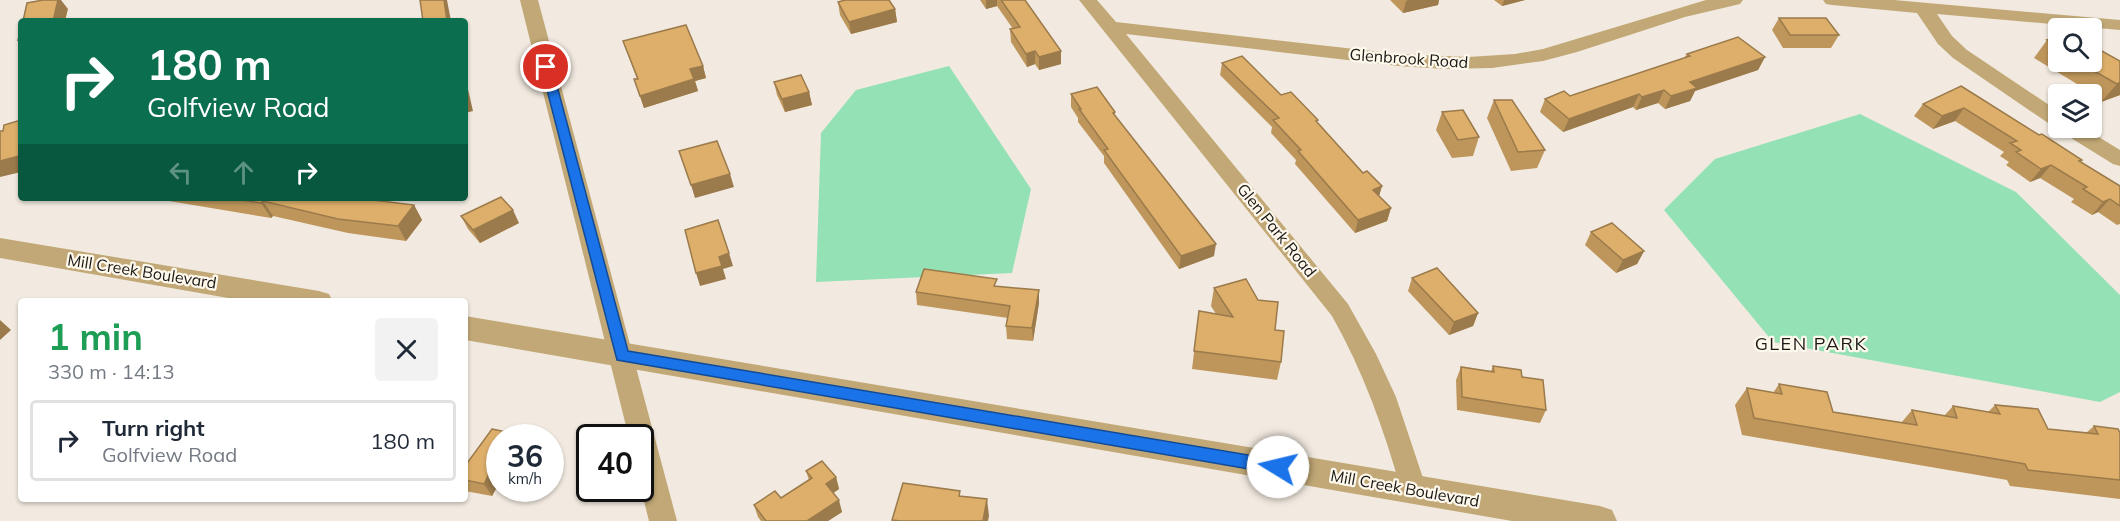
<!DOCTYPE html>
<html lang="en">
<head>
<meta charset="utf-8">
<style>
  :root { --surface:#fff; --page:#f2f2f3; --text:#1f2937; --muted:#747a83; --line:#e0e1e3 }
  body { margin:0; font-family:Mulish,sans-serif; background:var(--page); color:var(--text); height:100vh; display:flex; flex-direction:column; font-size:22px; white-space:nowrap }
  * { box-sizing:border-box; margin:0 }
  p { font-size:20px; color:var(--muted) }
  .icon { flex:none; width:33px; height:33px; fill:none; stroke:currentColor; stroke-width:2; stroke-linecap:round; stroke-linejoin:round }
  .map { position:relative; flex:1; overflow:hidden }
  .details { position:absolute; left:18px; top:298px; width:450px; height:204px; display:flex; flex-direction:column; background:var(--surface); border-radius:6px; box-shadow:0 2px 4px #0004 }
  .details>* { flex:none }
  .banner { position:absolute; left:18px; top:18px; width:450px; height:183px; border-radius:6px; box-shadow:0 2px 4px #0004; background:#0b6e4f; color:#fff; overflow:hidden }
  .tools { position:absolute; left:2048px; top:18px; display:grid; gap:12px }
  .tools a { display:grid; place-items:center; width:54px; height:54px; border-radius:6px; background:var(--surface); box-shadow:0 2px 4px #0004; font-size:30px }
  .speed { position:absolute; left:486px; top:424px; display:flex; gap:12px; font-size:30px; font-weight:700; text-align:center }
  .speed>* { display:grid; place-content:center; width:78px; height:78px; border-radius:50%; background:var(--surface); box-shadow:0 2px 4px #0004; line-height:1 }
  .speed small { font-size:15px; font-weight:400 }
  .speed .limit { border:3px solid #111; border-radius:9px; background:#fff; color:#111 }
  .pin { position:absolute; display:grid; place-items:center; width:51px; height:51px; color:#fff; margin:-26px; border:3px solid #fff; border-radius:50%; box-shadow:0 2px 6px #0007 }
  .me { position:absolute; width:66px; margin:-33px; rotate:279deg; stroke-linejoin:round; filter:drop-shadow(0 0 4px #0008) }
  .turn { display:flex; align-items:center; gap:21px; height:126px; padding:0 30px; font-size:27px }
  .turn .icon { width:78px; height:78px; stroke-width:2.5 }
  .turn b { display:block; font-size:42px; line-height:51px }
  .lanes { display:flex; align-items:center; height:57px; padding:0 30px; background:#0003; justify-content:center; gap:30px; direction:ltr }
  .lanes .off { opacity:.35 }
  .round { display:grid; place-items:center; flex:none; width:63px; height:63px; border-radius:6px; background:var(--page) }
  .head { display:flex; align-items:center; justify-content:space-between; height:102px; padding:0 30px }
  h1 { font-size:36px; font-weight:700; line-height:45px; color:#1e9e55 }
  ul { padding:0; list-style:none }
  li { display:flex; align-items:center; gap:18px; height:81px; margin:0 12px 9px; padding:0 18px; border:3px solid var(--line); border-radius:6px }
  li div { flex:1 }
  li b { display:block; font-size:22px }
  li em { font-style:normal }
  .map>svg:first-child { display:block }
  .green { fill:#93e1b5 }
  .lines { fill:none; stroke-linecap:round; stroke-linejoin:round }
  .minor { fill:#c1a876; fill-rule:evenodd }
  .tertiary { fill:#c1a876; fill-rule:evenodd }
  .wall { fill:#be965c }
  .shaded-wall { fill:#9b7a4b }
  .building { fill:#ddaf6b; stroke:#9b7a4b; stroke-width:1.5 }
  .route { fill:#1a73e8; stroke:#114b97; stroke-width:1.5 }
  .labels { text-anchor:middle; stroke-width:4.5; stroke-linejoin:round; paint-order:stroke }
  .street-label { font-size:16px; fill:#1b1915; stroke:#fff8ed }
  .neighbourhood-label { font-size:18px; letter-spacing:1.5px; fill:#1b1915; stroke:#fff8ed }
</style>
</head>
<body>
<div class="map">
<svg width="2120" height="521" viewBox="0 0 2120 521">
  <rect width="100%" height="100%" fill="#f2eae0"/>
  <g class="green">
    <polygon points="949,66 1031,189 1012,273 816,282 821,133 856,90"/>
    <polygon points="1860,114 2016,192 2120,295 2120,392 2100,402 1773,342 1664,210 1715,159"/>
  </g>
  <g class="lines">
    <g class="minor">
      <polygon points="520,0 538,0 677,521 649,521 640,485 640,438 629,438"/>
      <path d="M1079 0H1097L1116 22 1399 54 1468 57 1515 54 1543 49 1706 0H1743L1740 4 1685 17 1577 52 1543 61 1492 68 1445 69 1399 66 1126 34 1348 304 1376 354 1396 397 1427 490 1423 498 1414 501 1405 498 1401 490C1384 429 1363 371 1332 316Z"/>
      <polygon points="1823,0 1894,0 2120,20 2120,30 1937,14 1952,36 1967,50 2058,111 2058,126 2051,125 1953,58 1938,44 1917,13 1832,5 1826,4"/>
      <polygon points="2060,128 2084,128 2120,150 2120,166 2113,164 2063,133"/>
    </g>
    <g class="tertiary">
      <polygon points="0,238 319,291 329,294 333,302 251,302 0,258"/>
      <polygon points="465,316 1600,506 1612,510 1617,521 1512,521 465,340"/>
    </g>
  </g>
  <g class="wall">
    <polygon points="980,0 1025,0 1061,51 1061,64 1039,70 1035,64 1027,67 1011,42 1010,29 1013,29 997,6 986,9"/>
    <polygon points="1390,0 1439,0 1438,5 1403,13"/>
    <polygon points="1494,0 1525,0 1502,6"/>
    <polygon points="838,2 895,9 897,22 851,34 840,15"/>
    <polygon points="1779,18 1839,35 1831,48 1783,48 1772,30"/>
    <polygon points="2058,36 2058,62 2120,61 2120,95 2101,102 2091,96 2091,94 2089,94 2080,89 2082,87 2034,58 2047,40"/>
    <polygon points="623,41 703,66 706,78 695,81 698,91 644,108 634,79 637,79"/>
    <polygon points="1687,54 1765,57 1758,70 1695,91 1690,101 1665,109 1658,103 1636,110 1633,107 1563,132 1540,112 1545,99 1570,96 1684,58"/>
    <polygon points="1222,63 1281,95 1318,123 1363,173 1382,186 1379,196 1391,208 1387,221 1355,233 1295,164 1296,160 1271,133 1272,127 1220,75"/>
    <polygon points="774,82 809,92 812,105 785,112 777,95"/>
    <polygon points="1961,86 2039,135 2082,160 2080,161 2120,186 2120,224 2117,225 2098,212 2092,215 2071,202 2074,199 2040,178 2030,182 2006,165 2009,162 2000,156 2004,152 1955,121 1933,129 1914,116 1923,104"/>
    <polygon points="1071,94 1115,112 1115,116 1214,256 1179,269 1104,163 1104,156 1078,122 1078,118 1071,107"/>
    <polygon points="1494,100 1545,150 1537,168 1511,171 1487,118"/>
    <polygon points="1442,112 1479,137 1473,156 1452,158 1436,130"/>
    <polygon points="161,198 357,198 414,205 422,220 406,241 348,233 273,216 271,218 163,200"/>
    <polygon points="461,216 519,223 480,243 468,229"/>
    <polygon points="1591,232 1644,251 1637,264 1616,273 1585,245"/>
    <polygon points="1412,278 1478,313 1473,326 1449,335 1408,291"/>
    <polygon points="997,287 1039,290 1039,303 1033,341 1007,339 1006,326 1008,318 917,305 916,292"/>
    <polygon points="1214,288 1275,330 1281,362 1277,380 1192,369 1199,311 1216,314 1211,306"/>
    <polygon points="1493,366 1522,377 1546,410 1540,423 1457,410 1456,380 1461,367 1491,371"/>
    <polygon points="1779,384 1833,412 1901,423 1912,410 1944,416 1953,406 1988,412 1995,405 2048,429 2086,433 2094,426 2120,433 2120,499 2010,486 2007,480 1742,435 1735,405 1747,388 1773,393"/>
    <polygon points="500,438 500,485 498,485 492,496 465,491 465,466"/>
    <polygon points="806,471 836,477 839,489 833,493 842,512 828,521 761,521 758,517 754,505 781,498 809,480"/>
  </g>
  <g class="shaded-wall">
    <polygon points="58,0 61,0 68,9 65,21 53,21"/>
    <polygon points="444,0 447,0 451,21 447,21"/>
    <polygon points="986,0 997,0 997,6 986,9"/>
    <polygon points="1408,0 1439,0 1438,5 1403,13 1406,1"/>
    <polygon points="1504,0 1525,0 1502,6"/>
    <polygon points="895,9 897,22 851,34 849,22"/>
    <polygon points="1035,51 1035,64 1027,67 1026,54"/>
    <polygon points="1061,51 1061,64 1039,70 1039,57"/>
    <polygon points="1765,57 1758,70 1695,91 1690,101 1665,109 1671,96 1690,82"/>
    <polygon points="703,66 706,78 695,81 698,91 644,108 640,96 690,69"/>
    <polygon points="465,81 467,85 473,111 465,113"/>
    <polygon points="2120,82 2120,95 2101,102 2117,84"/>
    <polygon points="1664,90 1658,103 1636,110 1642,97"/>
    <polygon points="809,92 812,105 785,112 782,99"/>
    <polygon points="1639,94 1633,107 1563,132 1569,119"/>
    <polygon points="1964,108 1955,121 1933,129 1942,116"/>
    <polygon points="21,154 21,172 0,177 0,161"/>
    <polygon points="2051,165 2040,178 2030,182 2041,169"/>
    <polygon points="730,174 734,187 695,198 691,185"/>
    <polygon points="1382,186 1378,199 1373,190"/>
    <polygon points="2110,199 2098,212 2092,215 2103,202"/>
    <polygon points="263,201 273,216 271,218 261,203"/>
    <polygon points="414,205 422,220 406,241 398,226"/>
    <polygon points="1391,208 1387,221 1355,233 1358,220"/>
    <polygon points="513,210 519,223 480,243 473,230"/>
    <polygon points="1216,244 1214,256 1179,269 1181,256"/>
    <polygon points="1644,251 1637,264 1616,273 1623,260"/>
    <polygon points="729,253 733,266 723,269 726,279 700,286 696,273 719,257"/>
    <polygon points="1039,290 1039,303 1033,341 1032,328"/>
    <polygon points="1478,313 1473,326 1449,335 1454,322"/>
    <polygon points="0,320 11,330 0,340"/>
    <polygon points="550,445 555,453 550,461"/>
    <polygon points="490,472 498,485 492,496 484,484"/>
    <polygon points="836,477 839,489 829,496 826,484"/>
    <polygon points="987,499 989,516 988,521 983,521"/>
    <polygon points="839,500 842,512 828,521 807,521"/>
  </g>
  <g class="building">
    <polygon points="43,0 58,0 53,21 23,21 27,3"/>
    <polygon points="420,0 444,0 447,21 423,21"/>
    <polygon points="845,0 889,0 895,9 849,22 838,2"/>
    <polygon points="1001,0 1025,0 1061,51 1039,57 1035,51 1026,54 1010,29 1020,27"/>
    <polygon points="1779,18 1826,18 1839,35 1790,35"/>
    <polygon points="686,25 703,66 690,69 694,79 640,96 634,79 638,79 623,41"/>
    <polygon points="21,28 21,39 18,40"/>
    <polygon points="2058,36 2058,46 2047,40"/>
    <polygon points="1738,37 1765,57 1690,82 1697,88 1671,96 1664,90 1642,97 1639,94 1569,119 1545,99 1564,91 1570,96 1690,56 1687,54"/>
    <polygon points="2091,45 2120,61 2120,82 2117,84 2094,71 2098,69 2084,62 2091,62"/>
    <polygon points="1242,56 1281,95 1291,92 1318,120 1316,121 1363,173 1367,171 1382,186 1373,190 1391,208 1358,220 1298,151 1301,150 1273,120 1279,118 1222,63"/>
    <polygon points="801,75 809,92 782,99 774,82"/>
    <polygon points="1961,86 2039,135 2042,134 2082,160 2079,161 2120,186 2120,206 2110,199 2103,202 2083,189 2087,187 2051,165 2041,169 2016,152 2021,150 2010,143 2017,141 1964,108 1942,116 1923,104"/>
    <polygon points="1097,87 1115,112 1113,113 1216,244 1181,256 1104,150 1108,149 1079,109 1081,109 1071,94"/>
    <polygon points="1494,100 1512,100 1545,150 1518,152"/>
    <polygon points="1463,110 1479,137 1458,140 1442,112"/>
    <polygon points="21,120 21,154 19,156 0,161 0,131 3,131 4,125"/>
    <polygon points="717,141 730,174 691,185 679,151"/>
    <polygon points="501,197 513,210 473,230 461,216"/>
    <polygon points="229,198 357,198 414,205 398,226 338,219 263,201 261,203"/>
    <polygon points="718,220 729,253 719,257 722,266 696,273 685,230"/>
    <polygon points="1612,223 1644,251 1623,260 1591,232"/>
    <polygon points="1437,268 1478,313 1454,322 1412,278"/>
    <polygon points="924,269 997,279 994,286 1039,290 1032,328 1006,326 1010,306 916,292"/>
    <polygon points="1246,279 1258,300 1278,302 1275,330 1284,331 1281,362 1194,351 1199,311 1233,317 1214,288"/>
    <polygon points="1493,366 1521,370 1522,377 1543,380 1546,410 1462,397 1461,367 1494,372"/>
    <polygon points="1779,384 1827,392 1833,412 1917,425 1912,410 1957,418 1953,406 2000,414 1995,405 2038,409 2048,429 2098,434 2094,426 2118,429 2120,433 2120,480 2028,470 2025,464 1754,418 1747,388 1782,394"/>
    <polygon points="492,429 535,438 500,438 500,473 490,472 484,484 465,480 465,466"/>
    <polygon points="822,461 836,477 826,484 839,500 807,521 766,521 754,505 775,491 781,498 812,478 806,471"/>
    <polygon points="903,483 960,491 959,496 987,499 983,521 901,521 892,520"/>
  </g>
  <polygon class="route" points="546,63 552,67 628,351 1278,460 1284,462 1286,467 1284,472 1278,474 617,360 541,67"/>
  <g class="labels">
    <g class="street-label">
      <text transform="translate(1409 58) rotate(4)" y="6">Glenbrook Road</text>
      <text transform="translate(1277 230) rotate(51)" y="6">Glen Park Road</text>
      <text transform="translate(142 271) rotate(9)" y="6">Mill Creek Boulevard</text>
      <text transform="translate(1405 488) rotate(10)" y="6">Mill Creek Boulevard</text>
    </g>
    <g class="neighbourhood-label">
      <text x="1811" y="350">GLEN PARK</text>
    </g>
  </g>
</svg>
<div class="tools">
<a><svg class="icon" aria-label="search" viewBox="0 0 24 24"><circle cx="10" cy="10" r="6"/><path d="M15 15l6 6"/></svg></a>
<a><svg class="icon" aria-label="layers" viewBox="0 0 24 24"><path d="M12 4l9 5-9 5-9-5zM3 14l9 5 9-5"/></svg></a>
</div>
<div class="speed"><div>36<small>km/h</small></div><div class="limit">40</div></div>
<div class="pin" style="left:546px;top:67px;background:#d93025"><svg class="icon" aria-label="arrive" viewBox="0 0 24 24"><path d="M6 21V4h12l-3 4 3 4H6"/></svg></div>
<svg class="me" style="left:1278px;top:467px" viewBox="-20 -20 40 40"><circle r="19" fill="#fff"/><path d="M0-13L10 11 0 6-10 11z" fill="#1a73e8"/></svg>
<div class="banner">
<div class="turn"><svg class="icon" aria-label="right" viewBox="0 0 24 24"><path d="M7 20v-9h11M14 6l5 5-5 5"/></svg><div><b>180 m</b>Golfview Road</div></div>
<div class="lanes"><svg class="icon off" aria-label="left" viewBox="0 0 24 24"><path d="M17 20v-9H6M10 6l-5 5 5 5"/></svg><svg class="icon off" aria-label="ahead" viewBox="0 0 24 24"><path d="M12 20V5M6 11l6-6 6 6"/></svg><svg class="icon" aria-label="right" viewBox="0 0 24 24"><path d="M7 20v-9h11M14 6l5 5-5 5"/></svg></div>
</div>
<section class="details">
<div class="head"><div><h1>1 min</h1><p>330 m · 14:13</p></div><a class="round"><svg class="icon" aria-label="close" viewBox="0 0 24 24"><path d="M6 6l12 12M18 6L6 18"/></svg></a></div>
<ul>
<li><svg class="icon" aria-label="right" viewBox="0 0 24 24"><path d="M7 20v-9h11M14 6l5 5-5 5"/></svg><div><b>Turn right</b><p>Golfview Road</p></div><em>180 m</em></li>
</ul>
</section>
</div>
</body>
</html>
